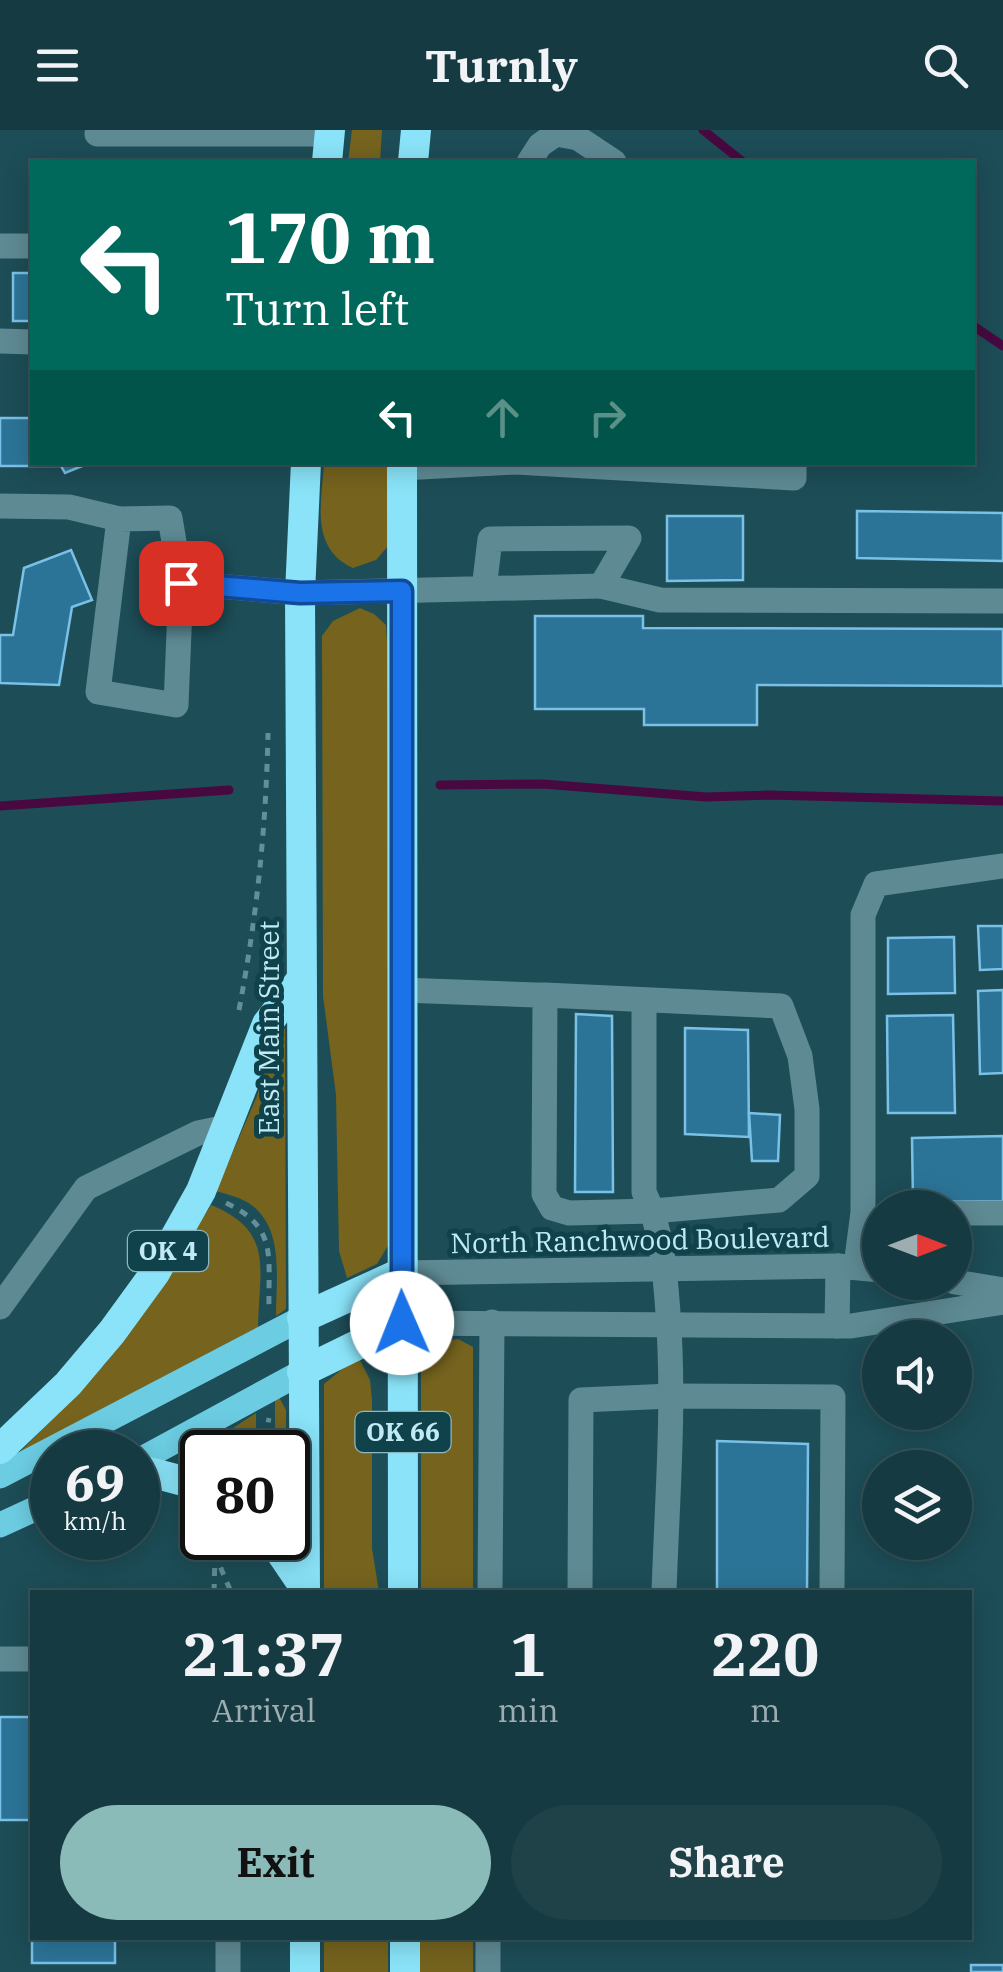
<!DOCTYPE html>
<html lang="en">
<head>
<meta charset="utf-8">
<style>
  :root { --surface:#163a41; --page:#1f4148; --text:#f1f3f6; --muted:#9eadb1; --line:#35545a; --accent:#8bbbb9 }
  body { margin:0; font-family:"IBM Plex Serif",serif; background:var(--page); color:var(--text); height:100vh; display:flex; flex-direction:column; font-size:38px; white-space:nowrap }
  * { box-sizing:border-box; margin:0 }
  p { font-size:32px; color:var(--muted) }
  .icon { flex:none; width:55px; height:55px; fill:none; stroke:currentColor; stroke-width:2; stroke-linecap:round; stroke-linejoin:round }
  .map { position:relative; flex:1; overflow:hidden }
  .details { position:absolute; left:30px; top:1460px; width:942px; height:350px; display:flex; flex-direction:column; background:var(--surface); border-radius:0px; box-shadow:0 5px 25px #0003,0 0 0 2px var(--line) }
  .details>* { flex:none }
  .hud { position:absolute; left:30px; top:30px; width:945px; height:305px; border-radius:0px; box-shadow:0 5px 25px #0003,0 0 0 2px var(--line); background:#00695c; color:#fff; overflow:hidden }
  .needle { width:65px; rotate:90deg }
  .buttons { position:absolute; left:862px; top:1060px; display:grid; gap:20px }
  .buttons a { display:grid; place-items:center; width:110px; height:110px; border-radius:50%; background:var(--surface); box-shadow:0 5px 25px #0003,0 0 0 2px var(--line); font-size:50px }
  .speed { position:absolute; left:30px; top:1300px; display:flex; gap:20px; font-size:50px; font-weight:700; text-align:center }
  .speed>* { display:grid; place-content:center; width:130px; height:130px; border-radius:50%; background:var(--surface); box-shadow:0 5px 25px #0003,0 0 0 2px var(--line); line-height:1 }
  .speed small { font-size:25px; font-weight:400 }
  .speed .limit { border:5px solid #111; border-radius:15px; background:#fff; color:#111 }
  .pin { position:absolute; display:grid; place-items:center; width:85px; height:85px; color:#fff; margin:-42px; border-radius:20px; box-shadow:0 5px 15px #0006 }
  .me { position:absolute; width:110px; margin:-55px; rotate:359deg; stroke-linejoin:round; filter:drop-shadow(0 0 8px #0008) }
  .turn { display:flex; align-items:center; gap:35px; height:210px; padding:0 30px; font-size:45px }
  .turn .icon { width:130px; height:130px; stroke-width:2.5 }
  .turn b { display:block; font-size:70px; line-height:85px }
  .lanes { display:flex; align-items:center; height:95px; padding:0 30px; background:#0003; justify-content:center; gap:50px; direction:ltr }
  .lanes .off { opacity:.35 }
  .eta { display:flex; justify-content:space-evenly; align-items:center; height:170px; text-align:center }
  .eta b { font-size:60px; font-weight:700; line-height:70px }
  .action { display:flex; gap:20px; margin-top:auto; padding:20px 30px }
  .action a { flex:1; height:115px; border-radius:60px; background:var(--accent); color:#111; font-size:40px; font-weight:700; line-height:115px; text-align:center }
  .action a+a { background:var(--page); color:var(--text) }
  header { display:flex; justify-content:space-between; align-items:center; height:130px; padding:0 30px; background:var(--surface); font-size:45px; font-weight:700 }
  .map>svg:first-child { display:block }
  .green { fill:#75631e }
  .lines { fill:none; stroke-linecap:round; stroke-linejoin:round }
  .stream { stroke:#470940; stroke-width:9 }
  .building { fill:#2c7497; stroke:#7ac0e7; stroke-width:2.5 }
  .path { stroke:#628f99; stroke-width:5; stroke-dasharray:8 8; stroke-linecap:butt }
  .minor { stroke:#5e8a94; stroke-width:25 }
  .major { stroke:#6ccde2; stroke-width:25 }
  .highway { stroke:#8ae3f8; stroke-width:30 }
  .route-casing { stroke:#114b97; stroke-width:25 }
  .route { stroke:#1a73e8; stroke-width:18 }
  .labels { text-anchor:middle; stroke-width:10; stroke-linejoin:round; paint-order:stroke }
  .shield { fill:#10424c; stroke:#8cb8c2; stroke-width:2.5 }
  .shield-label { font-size:25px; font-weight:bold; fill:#c1eaf4 }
  .street-label { font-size:28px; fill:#c1eaf4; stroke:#10424c }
</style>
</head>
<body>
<header><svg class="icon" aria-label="menu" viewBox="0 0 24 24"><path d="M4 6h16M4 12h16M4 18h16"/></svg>Turnly<svg class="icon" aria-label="search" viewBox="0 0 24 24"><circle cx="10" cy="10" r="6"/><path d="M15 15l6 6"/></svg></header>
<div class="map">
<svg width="1003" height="1842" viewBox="0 0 1003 1842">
  <rect width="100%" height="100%" fill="#1d4d57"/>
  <g class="green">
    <polygon points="352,0 382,0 380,32 348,32"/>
    <path d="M324 333H389V415L376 430 353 438C309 417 322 373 324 333Z"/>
    <polygon points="360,478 374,484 386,495 387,512 389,1114 377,1134 347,1148 339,1121 336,965 323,866 322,506 333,491"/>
    <path d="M278 899H285L286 1179 276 1186C276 1148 285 1095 247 1072 238 1067 226 1064 216 1061L257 966Z"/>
    <path d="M211 1075C275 1101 259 1139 258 1197L18 1324 106 1233 148 1176Z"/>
    <path d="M458 1209 473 1217V1462H421V1236C431 1219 438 1212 458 1209Z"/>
    <polygon points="358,1226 370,1250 372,1270 372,1418 379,1462 324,1462 324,1254"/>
    <polygon points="279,1267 286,1280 286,1322 272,1322 275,1317 275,1270"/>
    <polygon points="256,1283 256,1309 248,1322 202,1322 202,1336 181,1330 182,1322 233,1298"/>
    <rect x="324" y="1808" width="64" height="34"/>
    <rect x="420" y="1808" width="53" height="34"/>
  </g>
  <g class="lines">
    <g class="stream">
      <polyline points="703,0 743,32"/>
      <polyline points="972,195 1003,216"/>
      <polyline points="440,655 543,654 706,667 768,665 1003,671"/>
      <polyline points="0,676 229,660"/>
    </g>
  </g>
  <g class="building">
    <rect x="13" y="143" width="19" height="48"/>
    <polygon points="0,288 32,288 32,332 92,332 65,343 61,336 0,336"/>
    <polygon points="857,381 1003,383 1003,431 857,428"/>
    <polygon points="667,386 743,386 743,450 667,451"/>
    <polygon points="71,420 92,470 72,477 59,555 0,553 0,505 13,505 24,438"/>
    <polygon points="535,486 643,486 643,498 1003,499 1003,556 757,555 757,595 644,595 644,579 535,579"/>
    <polygon points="978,796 1003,796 1003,839 980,840"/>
    <polygon points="954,807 955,863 888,864 888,808"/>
    <polygon points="1003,860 1003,943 980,944 978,861"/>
    <polygon points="576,884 612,886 613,1062 575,1062"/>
    <polygon points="953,885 955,983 888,983 887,886"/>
    <polygon points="685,898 748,900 749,1007 685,1004"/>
    <polygon points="749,983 780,985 778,1031 752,1031"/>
    <polygon points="1003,1006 1003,1071 913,1072 912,1008"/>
    <polygon points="717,1311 808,1314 807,1462 717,1462"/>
    <rect x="0" y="1587" width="32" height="103"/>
    <polygon points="32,1772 32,1808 115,1808 115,1833 32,1833"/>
    <rect x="971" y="1835" width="32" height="7"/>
  </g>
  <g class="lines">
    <g class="path">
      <path d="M239 880C257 785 266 699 268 603"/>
      <path d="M226 1073C278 1097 268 1127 269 1177"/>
      <polyline points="258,1322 264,1314 269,1288"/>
      <polyline points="208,1408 231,1462"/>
      <polyline points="214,1462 215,1426"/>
    </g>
    <g class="minor">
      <polyline points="97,4 330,4"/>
      <polyline points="529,32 540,15 556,4 578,8 614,32"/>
      <polyline points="0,116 32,116"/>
      <polyline points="0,211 32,212"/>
      <polyline points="516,332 794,348 794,332"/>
      <polyline points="402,338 515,332"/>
      <polyline points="0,376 69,377 119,389"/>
      <polyline points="181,453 176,575 98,562 119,389 170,388 181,453 300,463 601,456 629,408 490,409 484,459"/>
      <polyline points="601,456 660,470 1003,471"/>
      <polyline points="402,860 536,865 545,865 781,876 800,926 807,979 807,1046 779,1070 653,1081 569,1083 552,1078 544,1064 545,865"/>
      <path d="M644 870V1062C662 1099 665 1142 668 1183 675 1276 667 1370 664 1462"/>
      <polyline points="955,1083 1003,1083"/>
      <polyline points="856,1136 863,1082 863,785 876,754 1003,736"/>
      <polyline points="401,1143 838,1136 880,1140"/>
      <polyline points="955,1152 1003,1160"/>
      <polyline points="0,1177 86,1058 198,1003 227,997"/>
      <polyline points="402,1193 851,1196 1003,1172"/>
      <polyline points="837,1196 838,1136"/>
      <polyline points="490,1462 492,1192"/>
      <polyline points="580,1462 581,1270 671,1266 833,1267 832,1462"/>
      <polyline points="0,1529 32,1529"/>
      <polyline points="228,1808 228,1842"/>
      <polyline points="488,1842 488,1808"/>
    </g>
    <g class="major">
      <polyline points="138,1331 302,1242"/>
      <polyline points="0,1346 302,1188"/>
      <polyline points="0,1395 52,1371"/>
    </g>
    <g class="highway">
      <polyline points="327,32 330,0"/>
      <polyline points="413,32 416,0"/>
      <polyline points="402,332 403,1462"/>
      <polyline points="302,1188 401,1143"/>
      <polyline points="302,1242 402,1193"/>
      <polyline points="0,1319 68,1254 112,1202 155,1143 201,1061 267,894 301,850"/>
      <polyline points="138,1339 202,1356"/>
      <polyline points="271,1408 305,1458"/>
      <polyline points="305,1462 300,463 306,332"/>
      <polyline points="405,1808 405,1842"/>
      <polyline points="305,1842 305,1808"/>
    </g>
  </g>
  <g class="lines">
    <g class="route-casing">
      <polyline id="route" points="181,453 300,463 402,461 402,1193"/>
    </g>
    <use href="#route" class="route"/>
  </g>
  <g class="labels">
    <g class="shield">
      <rect x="128" y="1101" width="80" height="40" rx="8"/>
      <rect x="355.5" y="1282" width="95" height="40" rx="8"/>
    </g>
    <g class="shield-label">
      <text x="168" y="1130">OK 4</text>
      <text x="403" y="1311">OK 66</text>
    </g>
    <g class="street-label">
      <text transform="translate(269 898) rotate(-90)" y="10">East Main Street</text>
      <text transform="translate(640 1110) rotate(-1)" y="10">North Ranchwood Boulevard</text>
    </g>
  </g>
</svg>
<div class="buttons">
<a><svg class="needle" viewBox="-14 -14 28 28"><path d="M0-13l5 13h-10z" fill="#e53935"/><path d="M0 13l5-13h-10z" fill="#9eadb1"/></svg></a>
<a><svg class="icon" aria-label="sound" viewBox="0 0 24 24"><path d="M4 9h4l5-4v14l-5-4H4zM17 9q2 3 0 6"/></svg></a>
<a><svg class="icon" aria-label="layers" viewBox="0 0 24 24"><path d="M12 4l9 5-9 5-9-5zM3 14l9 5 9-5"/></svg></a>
</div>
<div class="speed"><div>69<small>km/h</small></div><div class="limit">80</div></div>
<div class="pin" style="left:181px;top:453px;background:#d93025"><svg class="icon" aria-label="arrive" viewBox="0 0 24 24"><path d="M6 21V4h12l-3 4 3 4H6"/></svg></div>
<svg class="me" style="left:402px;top:1193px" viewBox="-20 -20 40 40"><circle r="19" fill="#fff"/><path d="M0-13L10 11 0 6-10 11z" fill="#1a73e8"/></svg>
<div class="hud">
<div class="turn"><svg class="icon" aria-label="left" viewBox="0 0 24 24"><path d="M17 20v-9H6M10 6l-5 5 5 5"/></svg><div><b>170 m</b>Turn left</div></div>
<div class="lanes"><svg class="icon" aria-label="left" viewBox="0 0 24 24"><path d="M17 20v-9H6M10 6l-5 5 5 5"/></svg><svg class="icon off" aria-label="ahead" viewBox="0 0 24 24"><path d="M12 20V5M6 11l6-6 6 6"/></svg><svg class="icon off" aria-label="right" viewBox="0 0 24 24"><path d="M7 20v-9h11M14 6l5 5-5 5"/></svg></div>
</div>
<section class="details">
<div class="eta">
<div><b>21:37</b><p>Arrival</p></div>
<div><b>1</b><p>min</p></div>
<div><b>220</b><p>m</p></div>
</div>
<div class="action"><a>Exit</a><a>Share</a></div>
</section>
</div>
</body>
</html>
